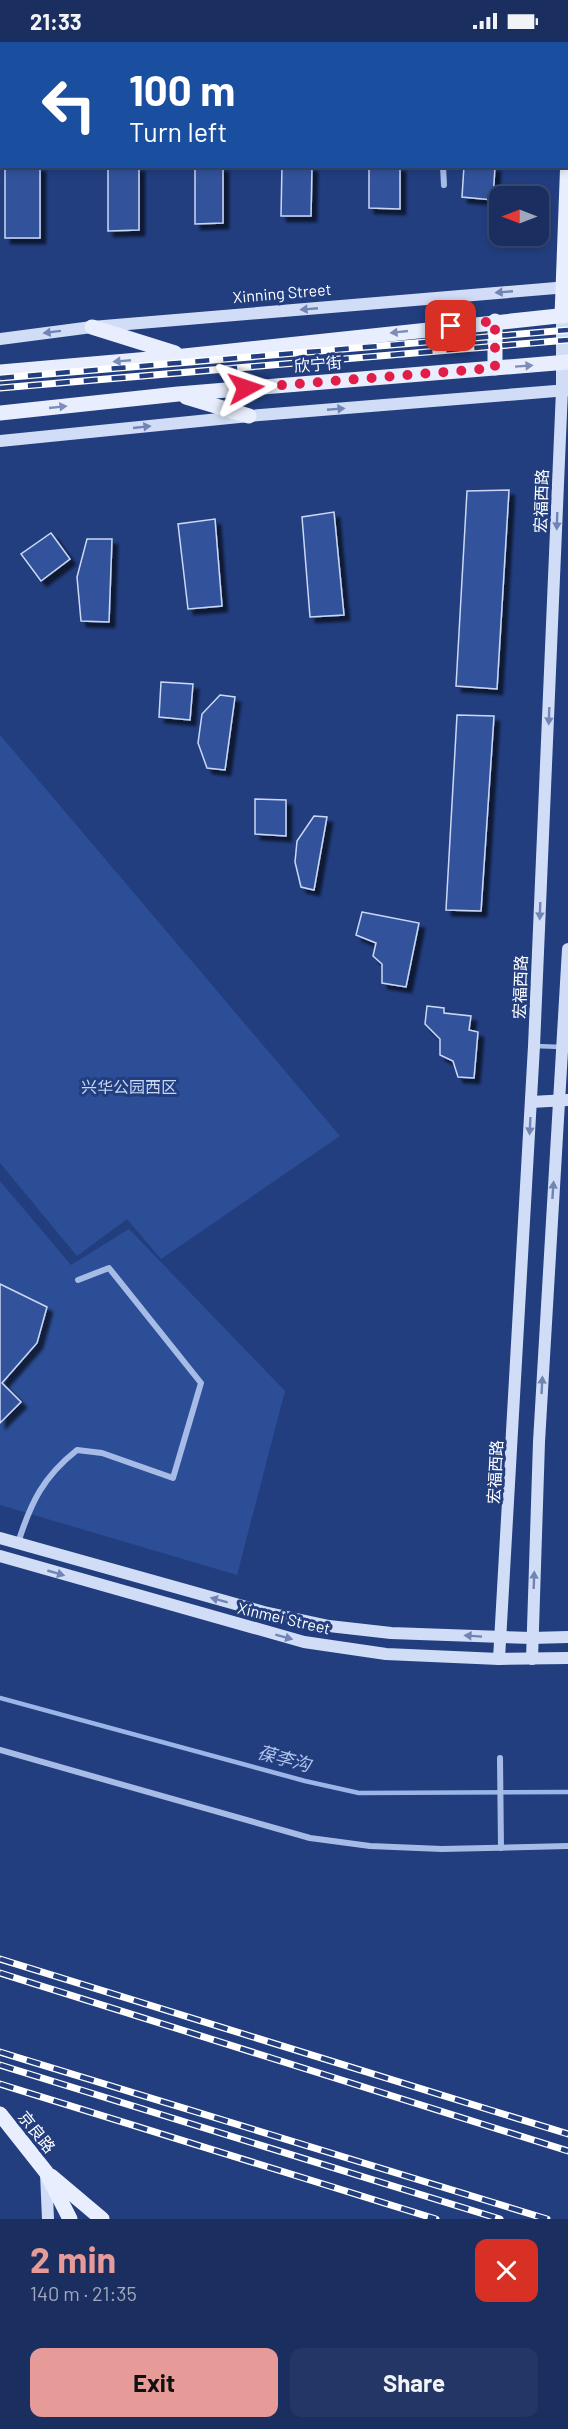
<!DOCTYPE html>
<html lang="en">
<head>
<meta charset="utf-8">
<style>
  :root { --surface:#1a2e5f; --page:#233665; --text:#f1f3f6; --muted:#9fa8bd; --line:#384a74; --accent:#e69b98 }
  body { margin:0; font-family:Barlow,"Noto Sans SC",sans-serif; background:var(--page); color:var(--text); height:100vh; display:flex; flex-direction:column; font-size:22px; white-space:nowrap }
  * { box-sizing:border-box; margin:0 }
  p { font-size:20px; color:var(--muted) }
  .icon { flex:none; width:33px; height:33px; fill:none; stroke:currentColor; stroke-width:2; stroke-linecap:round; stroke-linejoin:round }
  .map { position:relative; height:2177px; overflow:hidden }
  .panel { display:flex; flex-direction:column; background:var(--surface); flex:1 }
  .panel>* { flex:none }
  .top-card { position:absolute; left:0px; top:0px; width:568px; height:126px; box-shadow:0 3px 9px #0003,0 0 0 2px var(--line); background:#1a4fa0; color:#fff; overflow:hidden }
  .needle { width:39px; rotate:270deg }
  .tools { position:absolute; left:489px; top:144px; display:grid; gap:12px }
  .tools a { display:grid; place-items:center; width:60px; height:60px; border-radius:12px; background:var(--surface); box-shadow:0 3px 9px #0003,0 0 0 2px var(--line); font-size:30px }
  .pin { position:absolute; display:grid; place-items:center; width:51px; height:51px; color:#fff; margin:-26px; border-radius:12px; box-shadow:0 3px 9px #0006 }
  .me { position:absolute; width:66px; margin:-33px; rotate:85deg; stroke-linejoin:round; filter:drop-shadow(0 0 4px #0008) }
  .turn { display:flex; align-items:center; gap:21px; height:126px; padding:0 30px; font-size:27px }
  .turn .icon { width:78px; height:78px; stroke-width:2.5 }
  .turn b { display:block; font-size:42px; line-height:51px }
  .round { display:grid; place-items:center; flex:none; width:63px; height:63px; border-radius:12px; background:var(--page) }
  .head { display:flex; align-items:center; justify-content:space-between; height:102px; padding:0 30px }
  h1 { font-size:36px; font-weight:700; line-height:45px; color:var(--accent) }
  .primary-button { display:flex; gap:12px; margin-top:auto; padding:12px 30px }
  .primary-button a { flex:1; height:69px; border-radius:12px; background:var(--accent); color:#111; font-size:24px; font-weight:700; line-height:69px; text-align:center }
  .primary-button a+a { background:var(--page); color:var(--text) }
  .status { display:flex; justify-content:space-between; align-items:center; height:42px; padding:0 30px; background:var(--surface); direction:ltr }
  .status svg { height:16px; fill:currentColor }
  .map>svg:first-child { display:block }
  .green { fill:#2c4e96 }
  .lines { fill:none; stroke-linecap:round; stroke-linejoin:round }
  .stream { stroke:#9bb5e8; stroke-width:4.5 }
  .building { fill:#32539c; stroke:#cad8f5; stroke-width:1.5; filter:url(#shadow) }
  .lane { stroke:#a7bbe7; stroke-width:4.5 }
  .street { stroke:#a7bbe7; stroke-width:6 }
  .secondary { stroke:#d1dcf6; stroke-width:12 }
  .primary { stroke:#e8eefd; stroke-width:15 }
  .rail-casing { stroke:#fff; stroke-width:7 }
  .rail { stroke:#223e7f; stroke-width:4.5; stroke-dasharray:14; stroke-linecap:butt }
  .oneway { fill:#7185b5 }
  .oneway2 { fill:#7b8db8 }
  .route { stroke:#e11d48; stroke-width:10; stroke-dasharray:0 18 }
  .labels { text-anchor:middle; stroke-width:6; stroke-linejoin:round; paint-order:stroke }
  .street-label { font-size:16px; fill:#fff; stroke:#223e7f }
  .park-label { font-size:16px; fill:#cad8f5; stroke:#223e7f }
  .water-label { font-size:18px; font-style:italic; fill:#b2c6ee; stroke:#223e7f }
</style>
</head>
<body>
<div class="status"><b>21:33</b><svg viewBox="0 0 49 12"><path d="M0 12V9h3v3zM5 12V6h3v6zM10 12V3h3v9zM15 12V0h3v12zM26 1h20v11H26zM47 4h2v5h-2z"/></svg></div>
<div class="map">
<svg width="568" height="2177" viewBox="0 0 568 2177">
  <defs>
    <filter id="shadow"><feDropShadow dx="5.5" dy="5.5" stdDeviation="1.5" flood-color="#0009"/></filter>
  </defs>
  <rect width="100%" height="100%" fill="#223e7f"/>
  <g class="green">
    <polygon points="0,693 340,1094 161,1217 127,1177 77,1214 0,1121"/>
    <polygon points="0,1139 71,1223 129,1187 285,1349 237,1533 0,1463"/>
  </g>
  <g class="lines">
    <polyline class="stream" points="0,1656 305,1739 359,1751 568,1750"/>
  </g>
  <g class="building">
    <rect x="5" y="124" width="35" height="72"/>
    <polygon points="108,124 139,124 139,188 108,189"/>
    <polygon points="195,124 223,124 223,181 195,182"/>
    <polygon points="282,124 312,124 311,174 281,174"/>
    <polygon points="369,124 400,124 400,167 369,166"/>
    <polygon points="464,124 495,124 493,158 462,155"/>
    <polygon points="509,448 497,647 456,644 467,449"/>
    <polygon points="334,470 344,573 310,575 302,475"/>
    <polygon points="215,477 222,564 188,567 178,482"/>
    <polygon points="51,491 70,517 41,539 21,512"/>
    <polygon points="87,497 112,497 109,580 81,579 77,535"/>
    <polygon points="161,640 193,642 190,678 159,675"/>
    <polygon points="220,653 235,655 225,728 207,726 198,701 202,672"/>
    <polygon points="457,673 494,674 481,869 446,868"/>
    <polygon points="255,757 286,758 286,794 255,792"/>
    <polygon points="314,774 327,775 314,848 301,845 295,820 297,799"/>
    <polygon points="362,870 419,881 406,945 382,941 382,922 373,914 376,901 356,893"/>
    <polygon points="427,964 444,966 444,971 471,974 469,988 478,990 474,1036 458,1035 453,1019 440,1013 440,997 425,982"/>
    <polygon points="0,1242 47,1265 37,1301 2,1341 21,1360 0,1381"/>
  </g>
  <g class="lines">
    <polyline class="lane" points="535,1004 562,1005"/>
    <g class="street">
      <polyline points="441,0 441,2"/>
      <polyline points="443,124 444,143"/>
      <path d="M18 1501C31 1460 43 1435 77 1408L102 1411 173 1436 201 1341 109 1226 78 1238"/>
      <polyline points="0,1708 310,1796 370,1804 442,1807 568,1804"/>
      <polyline points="500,1716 501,1806"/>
    </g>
    <g class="secondary">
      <polyline points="0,297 92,285 568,245"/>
      <polyline points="0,399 249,374 568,348"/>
      <polyline points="531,1060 568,1058"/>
      <polyline points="0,1496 264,1570 329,1584 391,1591 531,1596 568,1595"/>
      <polyline points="0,1514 304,1600 386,1612 499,1617 568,1616"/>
      <polyline points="499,1617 534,1004 562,348 562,274"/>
      <polyline points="532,1617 539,1400 568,907"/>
      <polyline points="46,2131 48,2177"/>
    </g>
    <g class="primary">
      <polyline points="562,274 568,114"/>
      <polyline points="92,285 175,311"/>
      <polyline points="495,326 495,279"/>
      <polyline points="0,330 184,314 568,273"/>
      <polyline points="186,355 249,374"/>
      <polyline points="0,371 178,352 568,320"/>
      <polyline points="0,2072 46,2130 70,2177"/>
      <polyline points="51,2134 102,2177"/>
    </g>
    <g class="rail-casing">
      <g id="rail">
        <polyline points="0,336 568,288"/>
        <polyline points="0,346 568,298"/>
        <polyline points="0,1917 568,2092"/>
        <polyline points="0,1931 568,2109"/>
        <polyline points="0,2010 547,2177"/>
        <polyline points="0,2023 500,2177"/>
        <polyline points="0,2042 436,2177"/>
      </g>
    </g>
    <use href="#rail" class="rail"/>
  </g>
  <defs><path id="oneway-solid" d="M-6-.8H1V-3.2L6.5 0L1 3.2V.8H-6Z" transform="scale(1.5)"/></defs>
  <g class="oneway">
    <use href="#oneway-solid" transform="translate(504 250) rotate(175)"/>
    <use href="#oneway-solid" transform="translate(309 267) rotate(175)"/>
    <use href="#oneway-solid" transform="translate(52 290) rotate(173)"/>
    <use href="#oneway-solid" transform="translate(336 367) rotate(-5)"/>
    <use href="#oneway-solid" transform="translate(142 385) rotate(-6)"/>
    <use href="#oneway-solid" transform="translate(557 479) rotate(92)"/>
    <use href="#oneway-solid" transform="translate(549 674) rotate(92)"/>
    <use href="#oneway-solid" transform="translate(540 869) rotate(92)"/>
    <use href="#oneway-solid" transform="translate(530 1084) rotate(93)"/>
    <use href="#oneway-solid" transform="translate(553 1148) rotate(-86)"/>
    <use href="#oneway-solid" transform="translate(542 1343) rotate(-87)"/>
    <use href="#oneway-solid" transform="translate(56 1531) rotate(16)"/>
    <use href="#oneway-solid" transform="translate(534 1538) rotate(-88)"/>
    <use href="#oneway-solid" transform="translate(219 1558) rotate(-165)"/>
    <use href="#oneway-solid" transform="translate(473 1594) rotate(-176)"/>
    <use href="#oneway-solid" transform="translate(284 1595) rotate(15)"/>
  </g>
  <g class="oneway2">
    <use href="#oneway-solid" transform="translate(399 290) rotate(174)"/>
    <use href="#oneway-solid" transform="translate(122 319) rotate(175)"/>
    <use href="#oneway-solid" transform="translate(524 324) rotate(-4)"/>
    <use href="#oneway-solid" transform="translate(58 365) rotate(-6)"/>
  </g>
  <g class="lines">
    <polyline class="route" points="246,346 495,326 495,279 451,284"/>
  </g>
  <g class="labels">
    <g class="street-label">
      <text transform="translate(282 251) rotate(-5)" y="6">Xinning Street</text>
      <text transform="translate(318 322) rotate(-5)" y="6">欣宁街</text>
      <text transform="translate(541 459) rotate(-88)" y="6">宏福西路</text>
      <text transform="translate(520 945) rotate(-88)" y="6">宏福西路</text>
      <text transform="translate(495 1430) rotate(-87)" y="6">宏福西路</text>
      <text transform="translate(284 1576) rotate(13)" y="6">Xinmei Street</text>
      <text transform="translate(37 2090) rotate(51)" y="6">京良路</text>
    </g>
    <g class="park-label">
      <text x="129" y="1051">兴华公园西区</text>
    </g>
    <g class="water-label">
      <text transform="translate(284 1717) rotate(15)" y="6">葆李沟</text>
    </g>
  </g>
</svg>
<div class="tools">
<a><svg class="needle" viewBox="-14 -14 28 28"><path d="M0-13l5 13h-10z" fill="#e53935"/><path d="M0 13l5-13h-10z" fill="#9fa8bd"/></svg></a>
</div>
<div class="pin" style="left:451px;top:284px;background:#d93025"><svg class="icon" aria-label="arrive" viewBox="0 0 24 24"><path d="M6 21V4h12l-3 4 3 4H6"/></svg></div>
<svg class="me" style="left:246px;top:346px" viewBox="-20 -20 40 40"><path d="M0-17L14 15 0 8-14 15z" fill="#e11d48" stroke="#fff" stroke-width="4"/></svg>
<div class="top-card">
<div class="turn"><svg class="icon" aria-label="left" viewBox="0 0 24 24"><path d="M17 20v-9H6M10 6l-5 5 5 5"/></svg><div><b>100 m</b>Turn left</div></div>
</div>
</div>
<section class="panel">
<div class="head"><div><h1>2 min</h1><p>140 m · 21:35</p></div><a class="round" style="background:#d93025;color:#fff"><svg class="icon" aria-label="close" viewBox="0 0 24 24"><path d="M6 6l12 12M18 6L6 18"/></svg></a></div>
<div class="primary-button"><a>Exit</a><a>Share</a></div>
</section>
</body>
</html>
